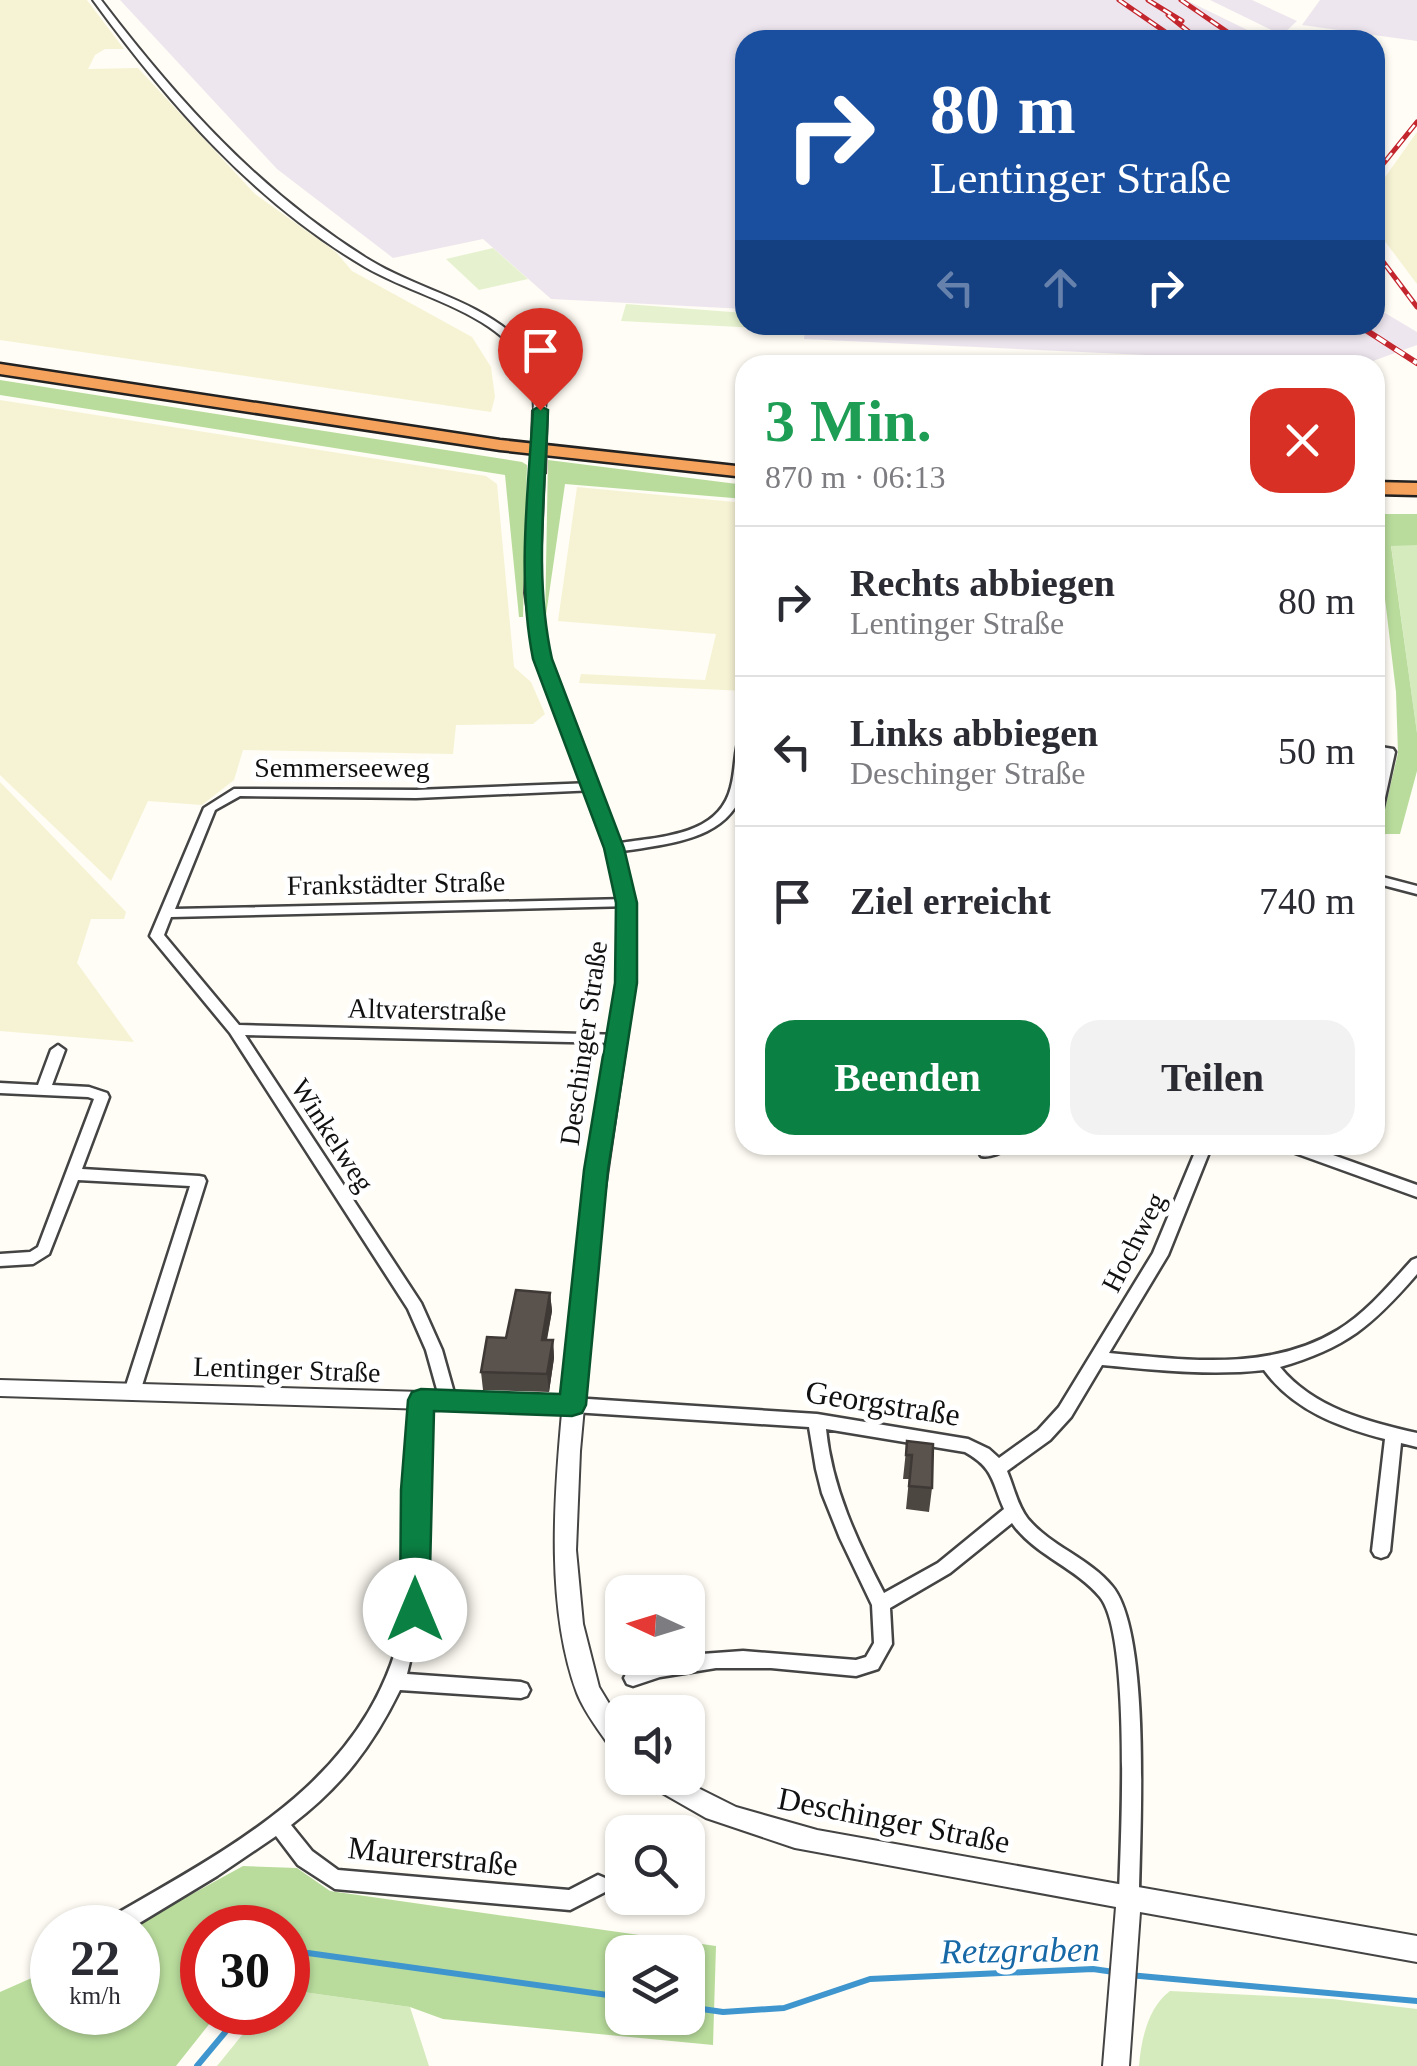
<!DOCTYPE html>
<html lang="de">
<head>
<meta charset="utf-8">
<style>
  :root { --surface:#fff; --page:#f2f2f3; --text:#2b2b33; --muted:#7c7c81; --line:#e1e1e2; --accent:#0b8043 }
  body { margin:0; font-family:"Times New Roman",serif; background:var(--page); color:var(--text); height:100vh; display:flex; flex-direction:column; font-size:38px; white-space:nowrap }
  * { box-sizing:border-box; margin:0 }
  p { font-size:32px; color:var(--muted) }
  .icon { flex:none; width:55px; height:55px; fill:none; stroke:currentColor; stroke-width:2; stroke-linecap:round; stroke-linejoin:round }
  .map { position:relative; flex:1; overflow:hidden }
  .sheet { position:absolute; left:735px; top:355px; width:650px; height:800px; display:flex; flex-direction:column; background:var(--surface); border-radius:30px; box-shadow:0 2px 8px #0004 }
  .sheet>* { flex:none }
  .guide { position:absolute; left:735px; top:30px; width:650px; height:305px; border-radius:30px; box-shadow:0 2px 8px #0004; background:#1a4fa0; color:#fff; overflow:hidden }
  .needle { width:65px; rotate:274deg }
  .tools { position:absolute; left:605px; top:1575px; display:grid; gap:20px }
  .tools a { display:grid; place-items:center; width:100px; height:100px; border-radius:20px; background:var(--surface); box-shadow:0 2px 8px #0004; font-size:50px }
  .speed { position:absolute; left:30px; top:1905px; display:flex; gap:20px; font-size:50px; font-weight:700; text-align:center }
  .speed>* { display:grid; place-content:center; width:130px; height:130px; border-radius:50%; background:var(--surface); box-shadow:0 2px 8px #0004; line-height:1 }
  .speed small { font-size:25px; font-weight:400 }
  .speed .limit { border:15px solid #d22; background:#fff; color:#111 }
  .pin { position:absolute; display:grid; place-items:center; width:85px; height:85px; color:#fff; margin:-102px -42px; border-radius:50% 50% 50% 0; rotate:-45deg; box-shadow:0 0 10px #0007 }
  .pin .icon { rotate:45deg }
  .me { position:absolute; width:110px; margin:-55px; rotate:0deg; stroke-linejoin:round; filter:drop-shadow(0 0 8px #0008) }
  .turn { display:flex; align-items:center; gap:35px; height:210px; padding:0 30px; font-size:45px }
  .turn .icon { width:130px; height:130px; stroke-width:2.5 }
  .turn b { display:block; font-size:70px; line-height:85px }
  .lanes { display:flex; align-items:center; height:95px; padding:0 30px; background:#0003; justify-content:center; gap:50px; direction:ltr }
  .lanes .off { opacity:.35 }
  .round { display:grid; place-items:center; flex:none; width:105px; height:105px; border-radius:30px; background:var(--page) }
  .headline { display:flex; align-items:center; justify-content:space-between; height:170px; padding:0 30px }
  h1 { font-size:60px; font-weight:700; line-height:75px; color:#1e9e55 }
  .action { display:flex; gap:20px; margin-top:auto; padding:20px 30px }
  .action a { flex:1; height:115px; border-radius:30px; background:var(--accent); color:#fff; font-size:40px; font-weight:700; line-height:115px; text-align:center }
  .action a+a { background:var(--page); color:var(--text) }
  ul { padding:0; list-style:none }
  li { display:flex; align-items:center; gap:30px; height:150px; padding:0 30px; border-top:2px solid var(--line) }
  li div { flex:1 }
  li b { display:block; font-size:38px }
  li em { font-style:normal }
  .map>svg:first-child { display:block }
  .industrial { fill:#eee6ef }
  .farmland { fill:#f6f3d4 }
  .green { fill:#d5ebbd }
  .forest { fill:#b9dc9c; fill-rule:evenodd }
  .pitch { fill:#e6f2cf }
  .lines { fill:none; stroke-linecap:round; stroke-linejoin:round }
  .stream { stroke:#3f96cf; stroke-width:6 }
  .minor-casing { stroke:#444; stroke-width:5 }
  .tertiary-casing { stroke:#444; stroke-width:4 }
  .motorway-casing { stroke:#222; stroke-width:5 }
  .minor { fill:#fff; fill-rule:evenodd }
  .tertiary { fill:#fff; fill-rule:evenodd }
  .motorway { fill:#f5a25d; fill-rule:evenodd }
  .rail-far1-casing { stroke:#c4262e; stroke-width:5 }
  .rail-casing { stroke:#c4262e; stroke-width:6 }
  .rail-far1 { stroke:#fff; stroke-width:2.5; stroke-dasharray:9; stroke-linecap:butt }
  .rail { stroke:#fff; stroke-width:4; stroke-dasharray:11; stroke-linecap:butt }
  .tertiary-bridge-casing { stroke:#444; stroke-width:18; stroke-linecap:butt }
  .tertiary-bridge { stroke:#fff; stroke-width:14 }
  .wall { fill:#4d4742 }
  .shaded-wall { fill:#3f3936 }
  .building { fill:#5a524d; stroke:#3f3936; stroke-width:2.5 }
  .route { fill:#0b8043; stroke:#07532c; stroke-width:2.5 }
  .labels { text-anchor:middle; stroke-width:10; stroke-linejoin:round; paint-order:stroke }
  .street-label { font-size:28px; fill:#111; stroke:#fff }
  .near-street-label { font-size:32px; fill:#111; stroke:#fff }
  .near-water-label { font-size:35px; font-style:italic; fill:#1768a6; stroke:#fff }
</style>
</head>
<body>
<div class="map">
<svg width="1417" height="2066" viewBox="0 0 1417 2066">
  <rect width="100%" height="100%" fill="#fffdf5"/>
  <g class="industrial">
    <polygon points="120,0 1186,0 1268,40 745,40 745,309 551,299 483,239 393,258 277,169"/>
    <polygon points="1210,0 1252,0 1297,21 1282,35"/>
    <polygon points="1320,0 1417,0 1417,41 1302,25"/>
    <polygon points="1375,307 1417,332 1417,345 1362,365 804,339 806,325 1375,325"/>
  </g>
  <g class="farmland">
    <polygon points="0,0 87,0 124,49 105,49 95,55 88,69 138,68 255,194 336,252 352,271 472,337 491,367 495,397 491,412 0,340"/>
    <polygon points="1417,132 1417,284 1375,228 1375,211 1381,183"/>
    <polygon points="0,400 486,476 497,484 514,667 531,682 545,714 533,724 456,725 453,754 243,750 234,780 202,805 148,801 111,881 0,775"/>
    <polygon points="577,487 745,503 745,691 579,683 581,674 705,680 716,634 558,621"/>
    <polygon points="0,782 126,912 124,919 91,919 77,963 134,1042 0,1031"/>
  </g>
  <g class="green">
    <polygon points="1391,545 1417,545 1417,733"/>
    <path d="M1170 1991 1332 1999 1417 2009V2066H1139C1141 2040 1148 2007 1170 1991Z"/>
    <polygon points="303,1992 410,2007 429,2066 217,2066 260,2013 288,2012 288,1996"/>
  </g>
  <g class="forest">
    <polygon points="0,380 522,462 527,465 523,617 519,617 505,475 0,395"/>
    <polygon points="548,460 745,485 745,499 565,484 545,622"/>
    <polygon points="1375,514 1417,514 1417,545 1391,546 1417,733 1417,771 1400,834 1379,834 1398,753 1396,692"/>
    <path d="M243 1866 297 1868 330 1891 716 1946 713 2045 443 2019 410 2007 303 1992 288 1965V1928H202V2012L218 2013 176 2066H0V1992L52 1969V2012H138V1928L132 1927ZM622 1952H688V2018H622Z"/>
  </g>
  <g class="pitch">
    <polygon points="493,248 528,279 479,290 446,259"/>
    <polygon points="626,304 745,313 745,325 779,325 779,329 621,321"/>
  </g>
  <g class="lines">
    <g class="stream">
      <polyline points="288,1961 308,1953 622,1997"/>
      <polyline points="1129,1975 1417,2001"/>
      <polyline points="688,2007 723,2012 784,2008 870,1979 1093,1969 1114,1972"/>
      <polyline points="197,2066 242,2012"/>
    </g>
    <g class="minor-casing">
      <g id="minor">
        <path d="M745 731C745 749 748 770 744 787 733 831 688 841 649 847 636 849 622 852 610 851L608 848 610 845C652 836 718 840 731 787 736 769 734 750 741 733Z"/>
        <polygon points="1375,746 1393,749 1395,752 1381,816 1375,820 1375,788 1382,755 1375,754"/>
        <polygon points="592,783 596,784 598,787 596,790 416,798 240,796 215,810 175,909 627,899 632,900 633,903 632,906 171,917 164,935 239,1025 623,1035 625,1038 618,1043 245,1035 421,1303 442,1350 456,1400 454,1405 448,1407 442,1405 440,1400 426,1350 408,1309 230,1033 150,936 204,808 234,789 416,790"/>
        <polygon points="1375,875 1417,886 1417,894 1375,883"/>
        <polygon points="58,1045 65,1050 52,1085 89,1087 107,1093 109,1097 82,1169 199,1176 204,1177 206,1181 140,1392 138,1397 132,1399 126,1397 124,1392 190,1186 78,1180 49,1254 33,1264 0,1266 0,1254 30,1252 38,1247 94,1099 88,1097 0,1093 0,1083 38,1085 51,1050"/>
        <path d="M988 1145H1009C1005 1153 989 1158 981 1156L979 1152 981 1148Z"/>
        <path d="M1198 1145H1212L1168 1255 1109 1353C1187 1360 1269 1372 1338 1330 1367 1312 1389 1285 1412 1260L1417 1258V1274C1372 1326 1346 1348 1280 1367 1313 1408 1368 1422 1417 1433V1447L1401 1443 1390 1551 1387 1556 1381 1558 1375 1556 1372 1551 1385 1439C1339 1427 1293 1410 1264 1370 1210 1376 1156 1370 1102 1365L1071 1417 1050 1440 1007 1471C1014 1487 1017 1505 1028 1519 1052 1547 1089 1558 1112 1586 1151 1632 1140 1830 1139 1895L1136 1902 1129 1905 1122 1902 1119 1895C1121 1839 1131 1635 1100 1597 1075 1567 1034 1555 1012 1523L950 1573 890 1608 892 1644 878 1669 856 1676 771 1668H716L660 1677 633 1686 627 1684 624 1678 627 1672 660 1661 688 1658V1655L743 1651 856 1660 866 1657 874 1643 872 1605 840 1538 822 1493 816 1469 809 1427 573 1412 567 1410 565 1405 567 1400 573 1398 817 1414 968 1439 989 1449 999 1458 1038 1430 1059 1407 1153 1253ZM826 1429 965 1452C994 1468 992 1482 1004 1509L938 1563 884 1593C857 1541 832 1488 826 1429Z"/>
        <polygon points="1282,1145 1305,1145 1417,1185 1417,1197 1284,1149"/>
        <path d="M421 1393 427 1395 429 1400 424 1497V1603L407 1674 521 1682 527 1684 530 1690 527 1696 521 1698 400 1690C372 1747 342 1786 291 1825L312 1851 338 1870 569 1890 598 1875 605 1878 608 1885 605 1892 570 1910 335 1889 298 1865 276 1836 217 1876 131 1928H101L104 1921C236 1844 375 1777 405 1613 410 1585 406 1557 406 1529 406 1486 409 1443 413 1400L415 1395Z"/>
      </g>
    </g>
    <g class="tertiary-casing">
      <g id="tertiary">
        <path d="M93 0H101C178 101 260 192 368 259 416 289 475 299 517 338 537 356 551 385 544 413L534 410C534 373 520 348 489 327 450 301 405 290 365 267 253 201 168 103 93 0Z"/>
        <path d="M538 470 544 474 539 593 549 659 622 848 635 903V983L602 1210 580 1451 576 1550 583 1624 599 1687 622 1725V1756L614 1753C602 1734 585 1714 577 1693 546 1609 554 1500 562 1413L0 1396V1380L564 1396 582 1210 617 983 619 903 606 848 535 659 525 593 532 474Z"/>
        <polygon points="646,1778 678,1778 736,1807 817,1830 1124,1885 1129,1883 1138,1887 1417,1936 1417,1962 1140,1912 1129,2066 1103,2066 1116,1907 795,1848 706,1818 650,1786"/>
      </g>
    </g>
    <g class="motorway-casing">
      <g id="motorway">
        <polygon points="0,364 500,440 745,467 745,477 500,450 0,374"/>
        <polygon points="1375,482 1417,483 1417,495 1375,494"/>
      </g>
    </g>
    <use href="#minor" class="minor"/>
    <use href="#tertiary" class="tertiary"/>
    <use href="#motorway" class="motorway"/>
    <g class="rail-far1-casing">
      <g id="rail-far1">
        <polyline points="1119,0 1177,40"/>
        <polyline points="1148,0 1182,21"/>
        <polyline points="1181,0 1239,40"/>
        <polyline points="1168,15 1199,40"/>
        <polyline points="1375,174 1417,122"/>
        <polyline points="1375,251 1417,307"/>
      </g>
    </g>
    <g class="rail-casing">
      <polyline id="rail" points="1358,325 1417,363"/>
    </g>
    <use href="#rail-far1" class="rail-far1"/>
    <use href="#rail" class="rail"/>
    <g class="tertiary-bridge-casing">
      <polyline id="tertiary-bridge" points="538,474 540,410"/>
    </g>
    <use href="#tertiary-bridge" class="tertiary-bridge"/>
  </g>
  <g class="wall">
    <polygon points="550,1293 552,1311 547,1340 553,1340 554,1358 549,1392 483,1390 481,1372 506,1338"/>
    <polygon points="907,1441 932,1488 929,1512 906,1509 909,1479 903,1479"/>
  </g>
  <g class="shaded-wall">
    <polygon points="550,1293 552,1311 543,1358 542,1340"/>
    <polygon points="553,1340 554,1358 549,1392 547,1374"/>
  </g>
  <g class="building">
    <polygon points="516,1290 550,1293 542,1340 553,1340 547,1374 481,1372 487,1337 506,1338"/>
    <polygon points="907,1441 933,1444 932,1488 909,1486 912,1455 906,1455"/>
  </g>
  <path class="route" d="M540 406 548 410C545 493 534 578 552 659L624 848 637 903V983L608 1170 586 1405 582 1413 572 1416 434 1411 429 1610 425 1619 415 1623 404 1619 400 1610 401 1490 408 1400 412 1392 421 1389 560 1394 584 1170 615 983 616 903 604 848 533 659C517 578 528 493 533 410Z"/>
  <g class="labels">
    <g class="street-label">
      <text x="342" y="777">Semmerseeweg</text>
      <text transform="translate(396 883) rotate(-1)" y="10">Frankstädter Straße</text>
      <text transform="translate(427 1009) rotate(1)" y="10">Altvaterstraße</text>
      <text transform="translate(583 1043) rotate(-82)" y="10">Deschinger Straße</text>
      <text transform="translate(333 1135) rotate(57)" y="10">Winkelweg</text>
      <text transform="translate(1133 1242) rotate(-63)" y="10">Hochweg</text>
      <text transform="translate(287 1369) rotate(2)" y="10">Lentinger Straße</text>
    </g>
    <g class="near-street-label">
      <text transform="translate(883 1403) rotate(9)" y="11">Georgstraße</text>
      <text transform="translate(894 1820) rotate(11)" y="11">Deschinger Straße</text>
      <text transform="translate(433 1856) rotate(6)" y="11">Maurerstraße</text>
    </g>
    <g class="near-water-label">
      <text transform="translate(1020 1950) rotate(-1)" y="12">Retzgraben</text>
    </g>
  </g>
</svg>
<div class="tools">
<a><svg class="needle" viewBox="-14 -14 28 28"><path d="M0-13l5 13h-10z" fill="#e53935"/><path d="M0 13l5-13h-10z" fill="#7c7c81"/></svg></a>
<a><svg class="icon" aria-label="sound" viewBox="0 0 24 24"><path d="M4 9h4l5-4v14l-5-4H4zM17 9q2 3 0 6"/></svg></a>
<a><svg class="icon" aria-label="search" viewBox="0 0 24 24"><circle cx="10" cy="10" r="6"/><path d="M15 15l6 6"/></svg></a>
<a><svg class="icon" aria-label="layers" viewBox="0 0 24 24"><path d="M12 4l9 5-9 5-9-5zM3 14l9 5 9-5"/></svg></a>
</div>
<div class="speed"><div>22<small>km/h</small></div><div class="limit">30</div></div>
<div class="pin" style="left:540px;top:410px;background:#d93025"><svg class="icon" aria-label="arrive" viewBox="0 0 24 24"><path d="M6 21V4h12l-3 4 3 4H6"/></svg></div>
<svg class="me" style="left:415px;top:1610px" viewBox="-20 -20 40 40"><circle r="19" fill="#fff"/><path d="M0-13L10 11 0 6-10 11z" fill="#0b8043"/></svg>
<div class="guide">
<div class="turn"><svg class="icon" aria-label="right" viewBox="0 0 24 24"><path d="M7 20v-9h11M14 6l5 5-5 5"/></svg><div><b>80 m</b>Lentinger Straße</div></div>
<div class="lanes"><svg class="icon off" aria-label="left" viewBox="0 0 24 24"><path d="M17 20v-9H6M10 6l-5 5 5 5"/></svg><svg class="icon off" aria-label="ahead" viewBox="0 0 24 24"><path d="M12 20V5M6 11l6-6 6 6"/></svg><svg class="icon" aria-label="right" viewBox="0 0 24 24"><path d="M7 20v-9h11M14 6l5 5-5 5"/></svg></div>
</div>
<section class="sheet">
<div class="headline"><div><h1>3 Min.</h1><p>870 m · 06:13</p></div><a class="round" style="background:#d93025;color:#fff"><svg class="icon" aria-label="close" viewBox="0 0 24 24"><path d="M6 6l12 12M18 6L6 18"/></svg></a></div>
<ul>
<li><svg class="icon" aria-label="right" viewBox="0 0 24 24"><path d="M7 20v-9h11M14 6l5 5-5 5"/></svg><div><b>Rechts abbiegen</b><p>Lentinger Straße</p></div><em>80 m</em></li>
<li><svg class="icon" aria-label="left" viewBox="0 0 24 24"><path d="M17 20v-9H6M10 6l-5 5 5 5"/></svg><div><b>Links abbiegen</b><p>Deschinger Straße</p></div><em>50 m</em></li>
<li><svg class="icon" aria-label="arrive" viewBox="0 0 24 24"><path d="M6 21V4h12l-3 4 3 4H6"/></svg><div><b>Ziel erreicht</b></div><em>740 m</em></li>
</ul>
<div class="action"><a>Beenden</a><a>Teilen</a></div>
</section>
</div>
</body>
</html>
